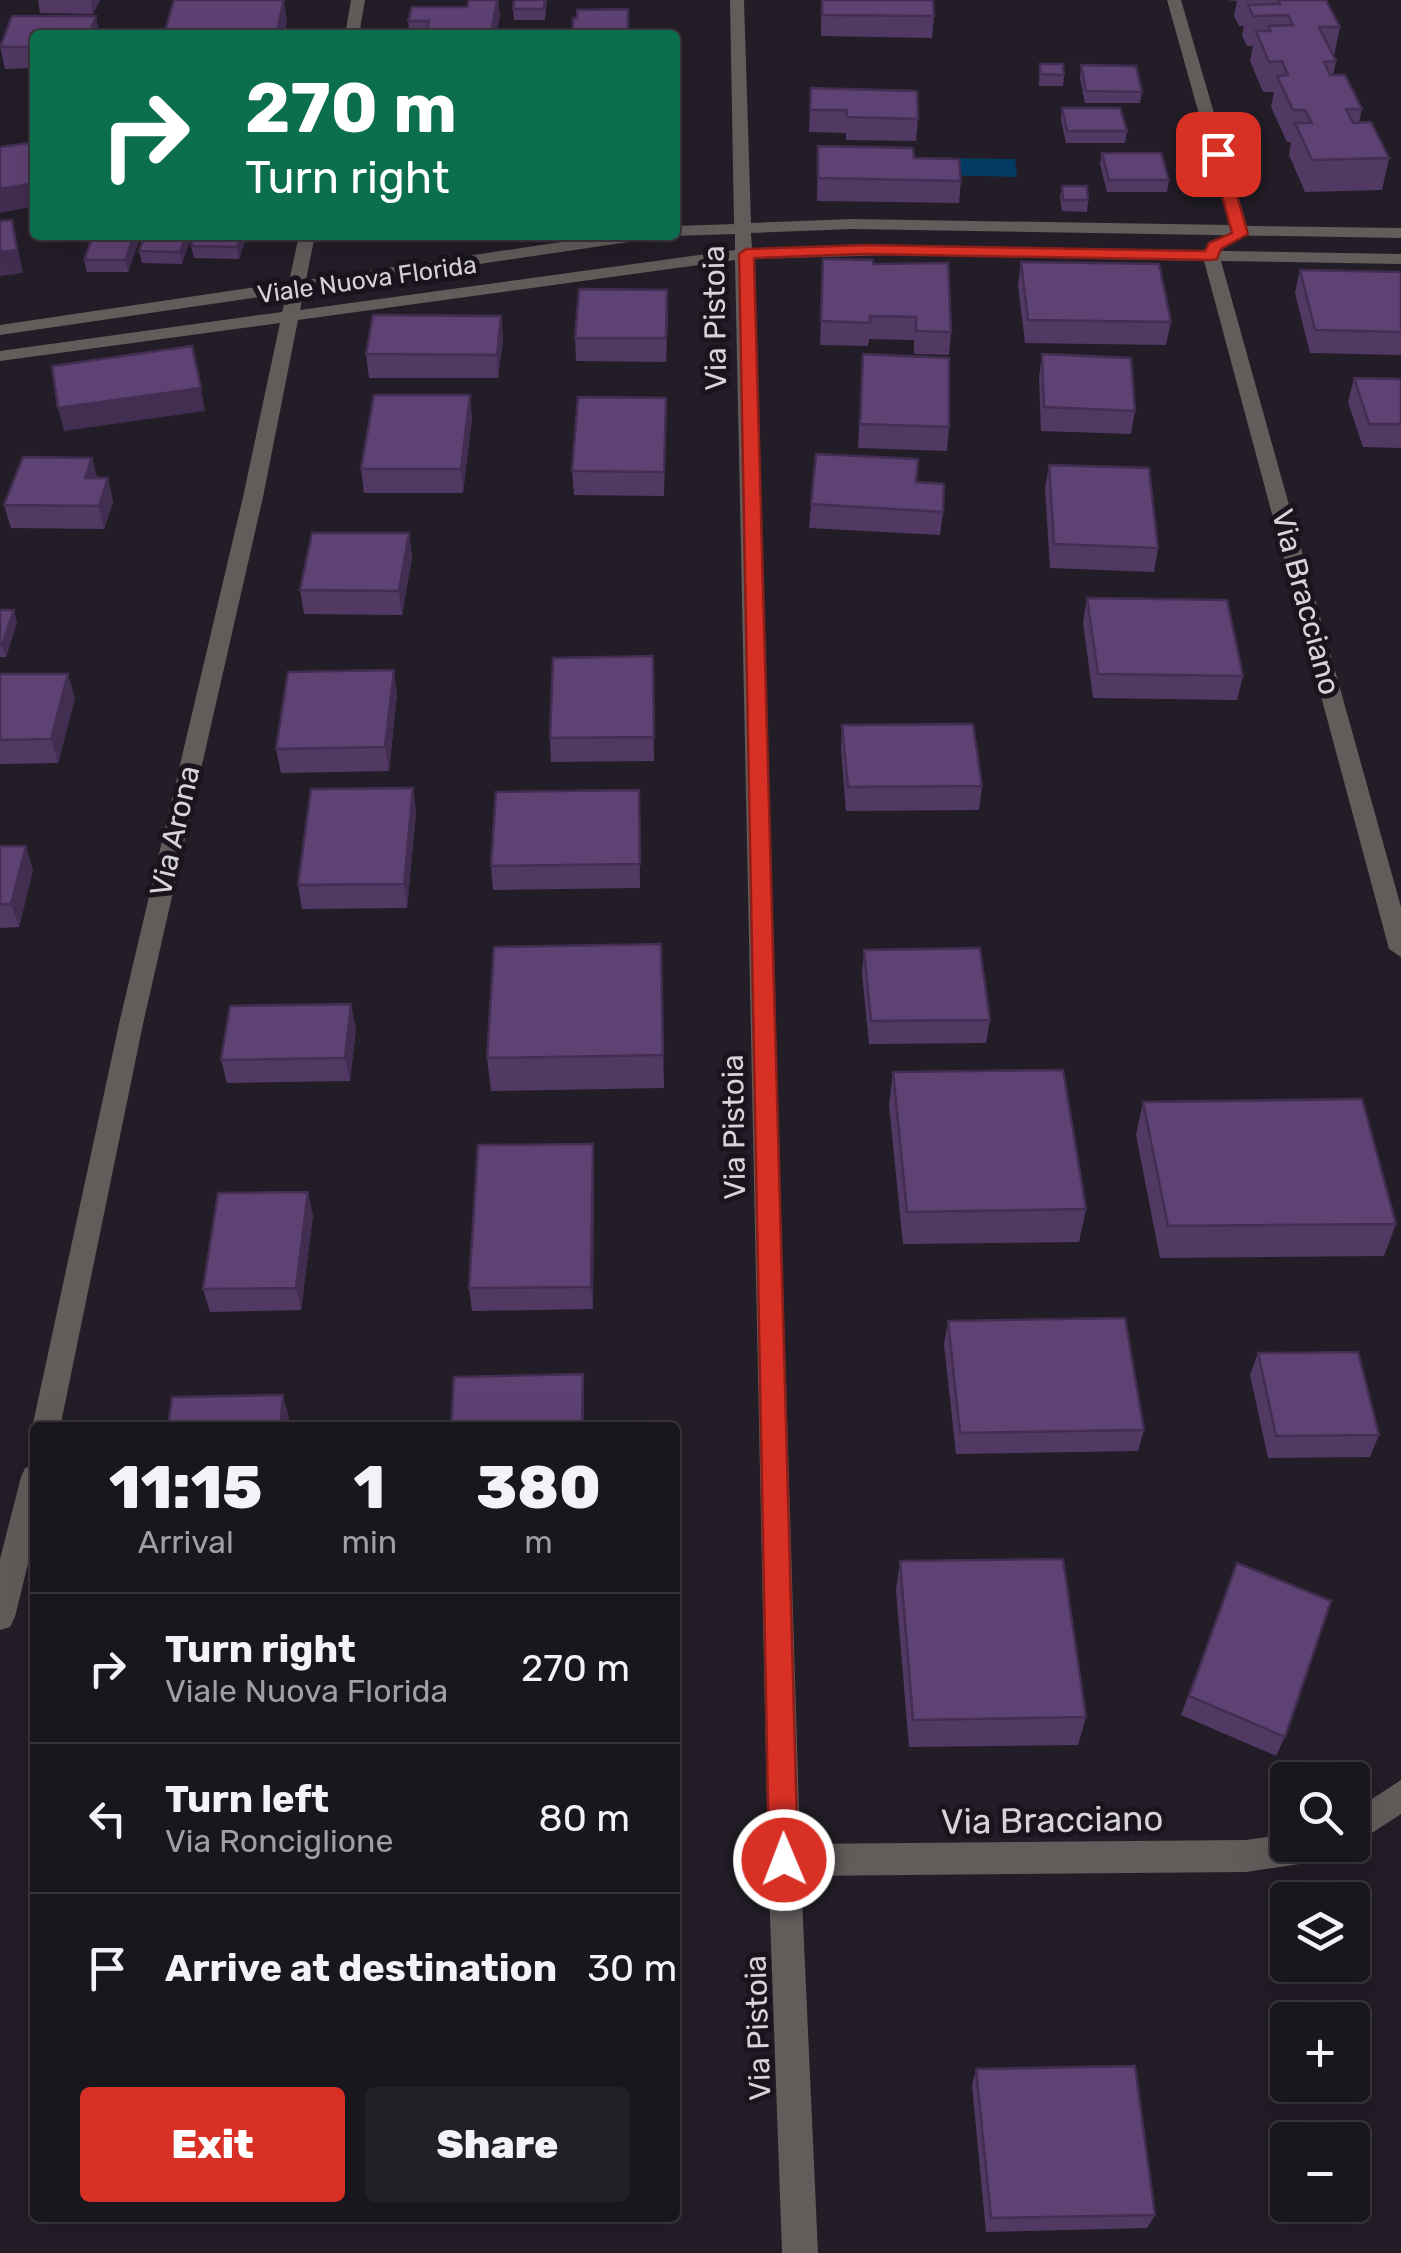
<!DOCTYPE html>
<html lang="en">
<head>
<meta charset="utf-8">
<style>
  :root { --surface:#1a161d; --page:#231f26; --text:#f1f3f6; --muted:#9f9fa4; --line:#38353b; --accent:#d93025 }
  body { margin:0; font-family:Rubik,sans-serif; background:var(--page); color:var(--text); height:100vh; display:flex; flex-direction:column; font-size:38px; white-space:nowrap }
  * { box-sizing:border-box; margin:0 }
  p { font-size:32px; color:var(--muted) }
  .icon { flex:none; width:55px; height:55px; fill:none; stroke:currentColor; stroke-width:2; stroke-linecap:round; stroke-linejoin:round }
  .map { position:relative; flex:1; overflow:hidden }
  .panel { position:absolute; left:30px; top:1422px; width:650px; height:800px; display:flex; flex-direction:column; background:var(--surface); border-radius:10px; box-shadow:0 10px 40px #0002,0 0 0 2px var(--line) }
  .panel>* { flex:none }
  .hud { position:absolute; left:30px; top:30px; width:650px; height:210px; border-radius:10px; box-shadow:0 10px 40px #0002,0 0 0 2px var(--line); background:#0b6e4f; color:#fff; overflow:hidden }
  .tools { position:absolute; left:1270px; top:1762px; display:grid; gap:20px }
  .tools a { display:grid; place-items:center; width:100px; height:100px; border-radius:10px; background:var(--surface); box-shadow:0 10px 40px #0002,0 0 0 2px var(--line); font-size:50px }
  .pin { position:absolute; display:grid; place-items:center; width:85px; height:85px; color:#fff; margin:-42px; border-radius:20px; box-shadow:0 5px 15px #0006 }
  .me { position:absolute; width:110px; margin:-55px; rotate:359deg; stroke-linejoin:round; filter:drop-shadow(0 0 8px #0008) }
  .turn { display:flex; align-items:center; gap:35px; height:210px; padding:0 50px; font-size:45px }
  .turn .icon { width:130px; height:130px; stroke-width:2.5 }
  .turn b { display:block; font-size:70px; line-height:85px }
  .eta { display:flex; justify-content:space-evenly; align-items:center; height:170px; text-align:center }
  .eta b { font-size:60px; font-weight:800; line-height:70px }
  .primary-button { display:flex; gap:20px; margin-top:auto; padding:20px 50px }
  .primary-button a { flex:1; height:115px; border-radius:10px; background:var(--accent); color:#fff; font-size:40px; font-weight:800; line-height:115px; text-align:center }
  .primary-button a+a { background:var(--page); color:var(--text) }
  ul { padding:0; list-style:none }
  li { display:flex; align-items:center; gap:30px; height:150px; padding:0 50px; border-top:2px solid var(--line) }
  li div { flex:1 }
  li b { display:block; font-size:38px }
  li em { font-style:normal }
  .map>svg:first-child { display:block }
  .water { fill:#033c63 }
  .lines { fill:none; stroke-linecap:round; stroke-linejoin:round }
  .minor { fill:#625c5b; fill-rule:evenodd }
  .wall { fill:#523964 }
  .shaded-wall { fill:#422e51 }
  .building { fill:#5f4274; stroke:#422e51; stroke-width:2.5 }
  .route { fill:#d93025; stroke:#8d1f18; stroke-width:2.5 }
  .labels { text-anchor:middle; stroke-width:10; stroke-linejoin:round; paint-order:stroke }
  .far-street-label { font-size:25px; fill:#d6d3d9; stroke:#19141d }
  .street-label { font-size:30px; fill:#d6d3d9; stroke:#19141d }
  .near-street-label { font-size:35px; fill:#d6d3d9; stroke:#19141d }
</style>
</head>
<body>
<div class="map">
<svg width="1401" height="2253" viewBox="0 0 1401 2253">
  <rect width="100%" height="100%" fill="#221d27"/>
  <polygon class="water" points="942,158 1015,159 1017,177 943,175"/>
  <g class="lines">
    <g class="minor">
      <polygon points="351,0 365,0 359,35 345,35"/>
      <polygon points="730,0 744,0 751,223 852,219 1230,225 1167,0 1181,0 1247,226 1401,228 1401,238 852,229 751,233 752,249 893,245 1401,254 1401,264 1221,261 1401,907 1401,957 1389,949 1204,261 893,255 752,259 800,1844 1246,1840 1288,1834 1288,1845 1335,1845 1330,1856 1319,1861 1246,1872 801,1876 818,2253 782,2253 768,1860 735,260 298,320 263,497 143,1024 60,1428 35,1428 35,1434 32,1428 119,1024 243,497 280,323 0,361 0,351 282,312 287,293 0,335 0,325 289,282 299,235 315,235 306,280 608,235 650,235 642,240 304,290 300,310 735,250 735,234 675,236 671,235 675,235 675,226 734,224"/>
      <polygon points="35,1465 35,1535 15,1617 10,1627 0,1630 0,1559 21,1477 25,1468"/>
      <polygon points="1401,1780 1401,1814 1352,1846 1349,1845 1352,1845 1352,1812"/>
    </g>
  </g>
  <g class="wall">
    <polygon points="38,0 100,0 93,14 40,13"/>
    <polygon points="469,0 498,0 500,16 496,35 410,35 408,21 467,7"/>
    <polygon points="547,0 545,20 514,20 513,9"/>
    <polygon points="821,0 934,16 932,38 821,36"/>
    <polygon points="1226,0 1326,0 1340,27 1334,56 1336,61 1333,75 1362,109 1359,122 1389,158 1382,190 1305,192 1289,155 1291,142 1287,142 1271,107 1274,92 1263,92 1250,61 1253,46 1247,46 1242,35 1244,26 1239,26 1234,16 1237,1"/>
    <polygon points="287,21 284,35 165,35 165,31"/>
    <polygon points="35,35 35,68 5,69 0,46"/>
    <polygon points="1040,64 1064,75 1063,86 1039,86"/>
    <polygon points="1081,65 1142,92 1140,103 1085,103 1080,77"/>
    <polygon points="811,88 918,119 916,141 846,140 846,133 809,132"/>
    <polygon points="1062,108 1127,131 1125,143 1066,143 1061,120"/>
    <polygon points="818,146 914,158 961,181 959,203 817,201"/>
    <polygon points="1102,153 1169,180 1167,192 1107,192 1100,164"/>
    <polygon points="1062,186 1088,200 1087,212 1062,211 1060,197"/>
    <polygon points="141,235 128,272 87,272 84,260"/>
    <polygon points="192,235 182,264 142,263 139,251"/>
    <polygon points="195,235 247,235 239,259 194,258 191,246"/>
    <polygon points="823,259 873,264 951,332 949,355 914,354 914,340 869,339 868,346 820,345"/>
    <polygon points="1021,262 1171,322 1166,345 1025,343 1018,285"/>
    <polygon points="1300,270 1401,272 1401,355 1310,353 1295,293"/>
    <polygon points="668,313 666,362 576,361 575,338"/>
    <polygon points="501,316 503,339 498,378 369,378 366,354"/>
    <polygon points="863,354 949,427 947,451 858,448"/>
    <polygon points="1042,354 1135,411 1131,434 1041,431 1039,377"/>
    <polygon points="1354,378 1401,379 1401,448 1363,447 1348,402"/>
    <polygon points="472,418 463,493 364,493 361,469"/>
    <polygon points="666,421 664,496 574,495 572,471"/>
    <polygon points="92,458 97,478 108,478 113,502 104,529 11,528 4,505"/>
    <polygon points="1049,465 1158,548 1154,572 1050,568 1045,488"/>
    <polygon points="916,482 943,512 940,535 809,528 811,504"/>
    <polygon points="409,533 412,557 402,615 304,614 300,590"/>
    <polygon points="1087,598 1243,676 1237,700 1093,698 1083,622"/>
    <polygon points="0,610 17,622 6,657 0,657"/>
    <polygon points="653,656 654,761 551,762 550,738"/>
    <polygon points="0,674 75,698 58,763 0,764"/>
    <polygon points="397,694 389,771 281,773 276,749"/>
    <polygon points="842,725 982,786 979,810 846,811 841,749"/>
    <polygon points="413,788 416,812 407,908 302,909 298,885"/>
    <polygon points="639,790 640,888 493,890 491,866"/>
    <polygon points="0,846 33,870 19,927 0,928"/>
    <polygon points="661,944 664,1088 491,1091 487,1058"/>
    <polygon points="864,950 990,1020 986,1043 869,1044 862,974"/>
    <polygon points="356,1028 350,1081 227,1083 221,1060"/>
    <polygon points="893,1072 1086,1209 1079,1242 903,1244 889,1105"/>
    <polygon points="1143,1102 1396,1224 1384,1256 1160,1258 1136,1135"/>
    <polygon points="593,1144 594,1167 593,1309 472,1311 469,1288"/>
    <polygon points="313,1215 301,1310 210,1312 203,1289"/>
    <polygon points="948,1321 1144,1430 1138,1451 956,1454 944,1344"/>
    <polygon points="1258,1353 1379,1435 1370,1457 1268,1458 1250,1375"/>
    <polygon points="900,1561 1086,1717 1078,1745 909,1747 896,1590"/>
    <polygon points="1237,1563 1285,1737 1276,1756 1181,1715"/>
    <polygon points="976,2069 1155,2215 1147,2228 986,2232 972,2085"/>
  </g>
  <g class="shaded-wall">
    <polygon points="91,0 100,0 93,14"/>
    <polygon points="284,0 287,21 284,35 277,35 277,30"/>
    <polygon points="497,0 498,0 500,16 496,35 491,35"/>
    <polygon points="96,16 100,35 89,35"/>
    <polygon points="679,75 679,97 675,131 675,107"/>
    <polygon points="677,141 677,163 675,185 675,161"/>
    <polygon points="35,183 35,206 0,213 0,189"/>
    <polygon points="12,220 23,273 0,276 0,252"/>
    <polygon points="134,235 141,235 128,272 125,260"/>
    <polygon points="186,235 192,235 182,264 180,252"/>
    <polygon points="241,235 247,235 239,259 237,247"/>
    <polygon points="501,316 503,339 498,378 497,355"/>
    <polygon points="201,388 205,411 64,431 58,408"/>
    <polygon points="470,395 472,418 463,493 461,469"/>
    <polygon points="92,458 98,481 85,478"/>
    <polygon points="108,478 113,502 104,529 99,506"/>
    <polygon points="409,533 412,557 402,615 399,591"/>
    <polygon points="14,610 17,622 6,657 2,645"/>
    <polygon points="394,670 397,694 389,771 385,747"/>
    <polygon points="68,674 75,698 58,763 51,739"/>
    <polygon points="413,788 416,812 407,908 404,884"/>
    <polygon points="26,846 33,870 19,927 11,904"/>
    <polygon points="351,1004 356,1028 350,1081 345,1058"/>
    <polygon points="593,1144 594,1167 593,1309 591,1287"/>
    <polygon points="308,1192 313,1215 301,1310 296,1288"/>
    <polygon points="583,1374 584,1396 584,1428 582,1428"/>
    <polygon points="283,1395 289,1417 288,1428 280,1428"/>
  </g>
  <g class="building">
    <polygon points="174,0 284,0 277,30 165,31"/>
    <polygon points="469,0 497,0 491,35 456,35 457,32 426,32 429,21 408,21 412,7 467,7"/>
    <polygon points="514,0 545,0 544,9 513,9"/>
    <polygon points="822,0 933,0 934,16 822,15"/>
    <polygon points="1278,0 1326,0 1340,27 1319,27 1336,61 1324,62 1330,75 1345,75 1362,109 1346,109 1353,123 1371,122 1389,158 1312,160 1295,123 1312,123 1305,110 1293,110 1277,76 1288,75 1282,61 1269,62 1256,31 1271,31 1268,26 1293,25 1288,15 1253,16 1248,5 1280,4"/>
    <polygon points="628,9 628,35 572,35 573,18 577,18 577,10"/>
    <polygon points="12,16 96,16 89,35 35,35 35,47 0,47"/>
    <polygon points="1040,64 1063,64 1064,75 1040,74"/>
    <polygon points="1081,65 1136,66 1142,92 1086,91"/>
    <polygon points="675,75 679,75 675,107"/>
    <polygon points="811,88 917,91 918,119 847,117 847,110 810,110"/>
    <polygon points="1062,108 1120,108 1127,131 1067,131"/>
    <polygon points="35,142 35,183 0,189 0,147"/>
    <polygon points="818,146 913,148 914,158 959,159 961,181 818,178"/>
    <polygon points="1102,153 1161,153 1169,180 1109,180"/>
    <polygon points="1062,186 1087,186 1088,200 1063,200"/>
    <polygon points="12,220 17,250 0,252 0,221"/>
    <polygon points="93,235 134,235 125,260 84,260"/>
    <polygon points="145,235 186,235 180,252 139,251"/>
    <polygon points="195,235 241,235 237,247 191,246"/>
    <polygon points="823,259 873,260 873,264 948,263 951,332 916,331 916,317 870,316 870,323 821,321"/>
    <polygon points="1021,262 1159,264 1171,322 1028,320"/>
    <polygon points="1300,270 1401,272 1401,332 1315,330"/>
    <polygon points="579,289 667,290 666,338 575,338"/>
    <polygon points="373,315 501,316 497,355 366,354"/>
    <polygon points="192,346 201,388 58,408 52,366"/>
    <polygon points="863,354 949,358 949,427 860,424"/>
    <polygon points="1042,354 1131,358 1135,411 1044,407"/>
    <polygon points="1354,378 1401,379 1401,424 1369,424"/>
    <polygon points="374,395 470,395 461,469 361,469"/>
    <polygon points="578,397 666,398 664,472 572,471"/>
    <polygon points="816,454 918,459 916,482 944,484 943,512 811,504"/>
    <polygon points="23,457 92,458 85,478 108,478 99,506 4,505"/>
    <polygon points="1049,465 1149,468 1158,548 1054,544"/>
    <polygon points="312,533 409,533 399,591 300,590"/>
    <polygon points="1087,598 1227,600 1243,676 1098,674"/>
    <polygon points="0,610 14,610 2,645 0,645"/>
    <polygon points="653,656 654,737 550,738 553,658"/>
    <polygon points="394,670 385,747 276,749 288,672"/>
    <polygon points="0,674 68,674 51,739 0,740"/>
    <polygon points="973,724 982,786 848,787 842,725"/>
    <polygon points="413,788 404,884 298,885 311,789"/>
    <polygon points="639,790 640,864 491,866 496,792"/>
    <polygon points="0,846 26,846 11,904 0,904"/>
    <polygon points="661,944 663,1055 487,1058 494,947"/>
    <polygon points="980,948 990,1020 871,1021 864,950"/>
    <polygon points="351,1004 345,1058 221,1060 230,1006"/>
    <polygon points="1063,1070 1086,1209 907,1212 893,1072"/>
    <polygon points="1362,1099 1396,1224 1168,1226 1143,1102"/>
    <polygon points="593,1144 591,1287 469,1288 478,1145"/>
    <polygon points="308,1192 296,1288 203,1289 218,1193"/>
    <polygon points="1125,1318 1144,1430 960,1433 948,1321"/>
    <polygon points="1358,1352 1379,1435 1276,1436 1258,1353"/>
    <polygon points="583,1374 582,1428 451,1428 454,1377"/>
    <polygon points="283,1395 280,1428 168,1428 172,1397"/>
    <polygon points="1063,1559 1086,1717 913,1720 900,1561"/>
    <polygon points="1237,1563 1331,1601 1285,1737 1189,1696"/>
    <polygon points="1135,2066 1155,2215 991,2218 976,2069"/>
  </g>
  <polygon class="route" points="1218,149 1225,154 1248,234 1221,249 1217,259 1211,260 865,254 754,258 798,1860 794,1870 784,1874 773,1870 769,1860 739,254 746,249 865,245 1205,251 1209,243 1232,233 1211,154"/>
  <g class="labels">
    <g class="far-street-label">
      <text transform="translate(367 279) rotate(-8)" y="9">Viale Nuova Florida</text>
    </g>
    <g class="street-label">
      <text transform="translate(715 318) rotate(-91)" y="10">Via Pistoia</text>
      <text transform="translate(1306 602) rotate(75)" y="10">Via Bracciano</text>
      <text transform="translate(175 831) rotate(-77)" y="10">Via Arona</text>
      <text transform="translate(734 1127) rotate(-91)" y="10">Via Pistoia</text>
      <text transform="translate(758 2028) rotate(-92)" y="10">Via Pistoia</text>
    </g>
    <g class="near-street-label">
      <text transform="translate(1052 1820) rotate(-1)" y="12">Via Bracciano</text>
    </g>
  </g>
</svg>
<div class="tools">
<a><svg class="icon" aria-label="search" viewBox="0 0 24 24"><circle cx="10" cy="10" r="6"/><path d="M15 15l6 6"/></svg></a>
<a><svg class="icon" aria-label="layers" viewBox="0 0 24 24"><path d="M12 4l9 5-9 5-9-5zM3 14l9 5 9-5"/></svg></a>
<a>+</a>
<a>−</a>
</div>
<div class="pin" style="left:1218px;top:154px;background:#d93025"><svg class="icon" aria-label="arrive" viewBox="0 0 24 24"><path d="M6 21V4h12l-3 4 3 4H6"/></svg></div>
<svg class="me" style="left:784px;top:1860px" viewBox="-20 -20 40 40"><circle r="17" fill="#d93025" stroke="#fff" stroke-width="3"/><path d="M0-11L8 9 0 5-8 9z" fill="#fff"/></svg>
<div class="hud">
<div class="turn"><svg class="icon" aria-label="right" viewBox="0 0 24 24"><path d="M7 20v-9h11M14 6l5 5-5 5"/></svg><div><b>270 m</b>Turn right</div></div>
</div>
<section class="panel">
<div class="eta">
<div><b>11:15</b><p>Arrival</p></div>
<div><b>1</b><p>min</p></div>
<div><b>380</b><p>m</p></div>
</div>
<ul>
<li><svg class="icon" aria-label="right" viewBox="0 0 24 24"><path d="M7 20v-9h11M14 6l5 5-5 5"/></svg><div><b>Turn right</b><p>Viale Nuova Florida</p></div><em>270 m</em></li>
<li><svg class="icon" aria-label="left" viewBox="0 0 24 24"><path d="M17 20v-9H6M10 6l-5 5 5 5"/></svg><div><b>Turn left</b><p>Via Ronciglione</p></div><em>80 m</em></li>
<li><svg class="icon" aria-label="arrive" viewBox="0 0 24 24"><path d="M6 21V4h12l-3 4 3 4H6"/></svg><div><b>Arrive at destination</b></div><em>30 m</em></li>
</ul>
<div class="primary-button"><a>Exit</a><a>Share</a></div>
</section>
</div>
</body>
</html>
